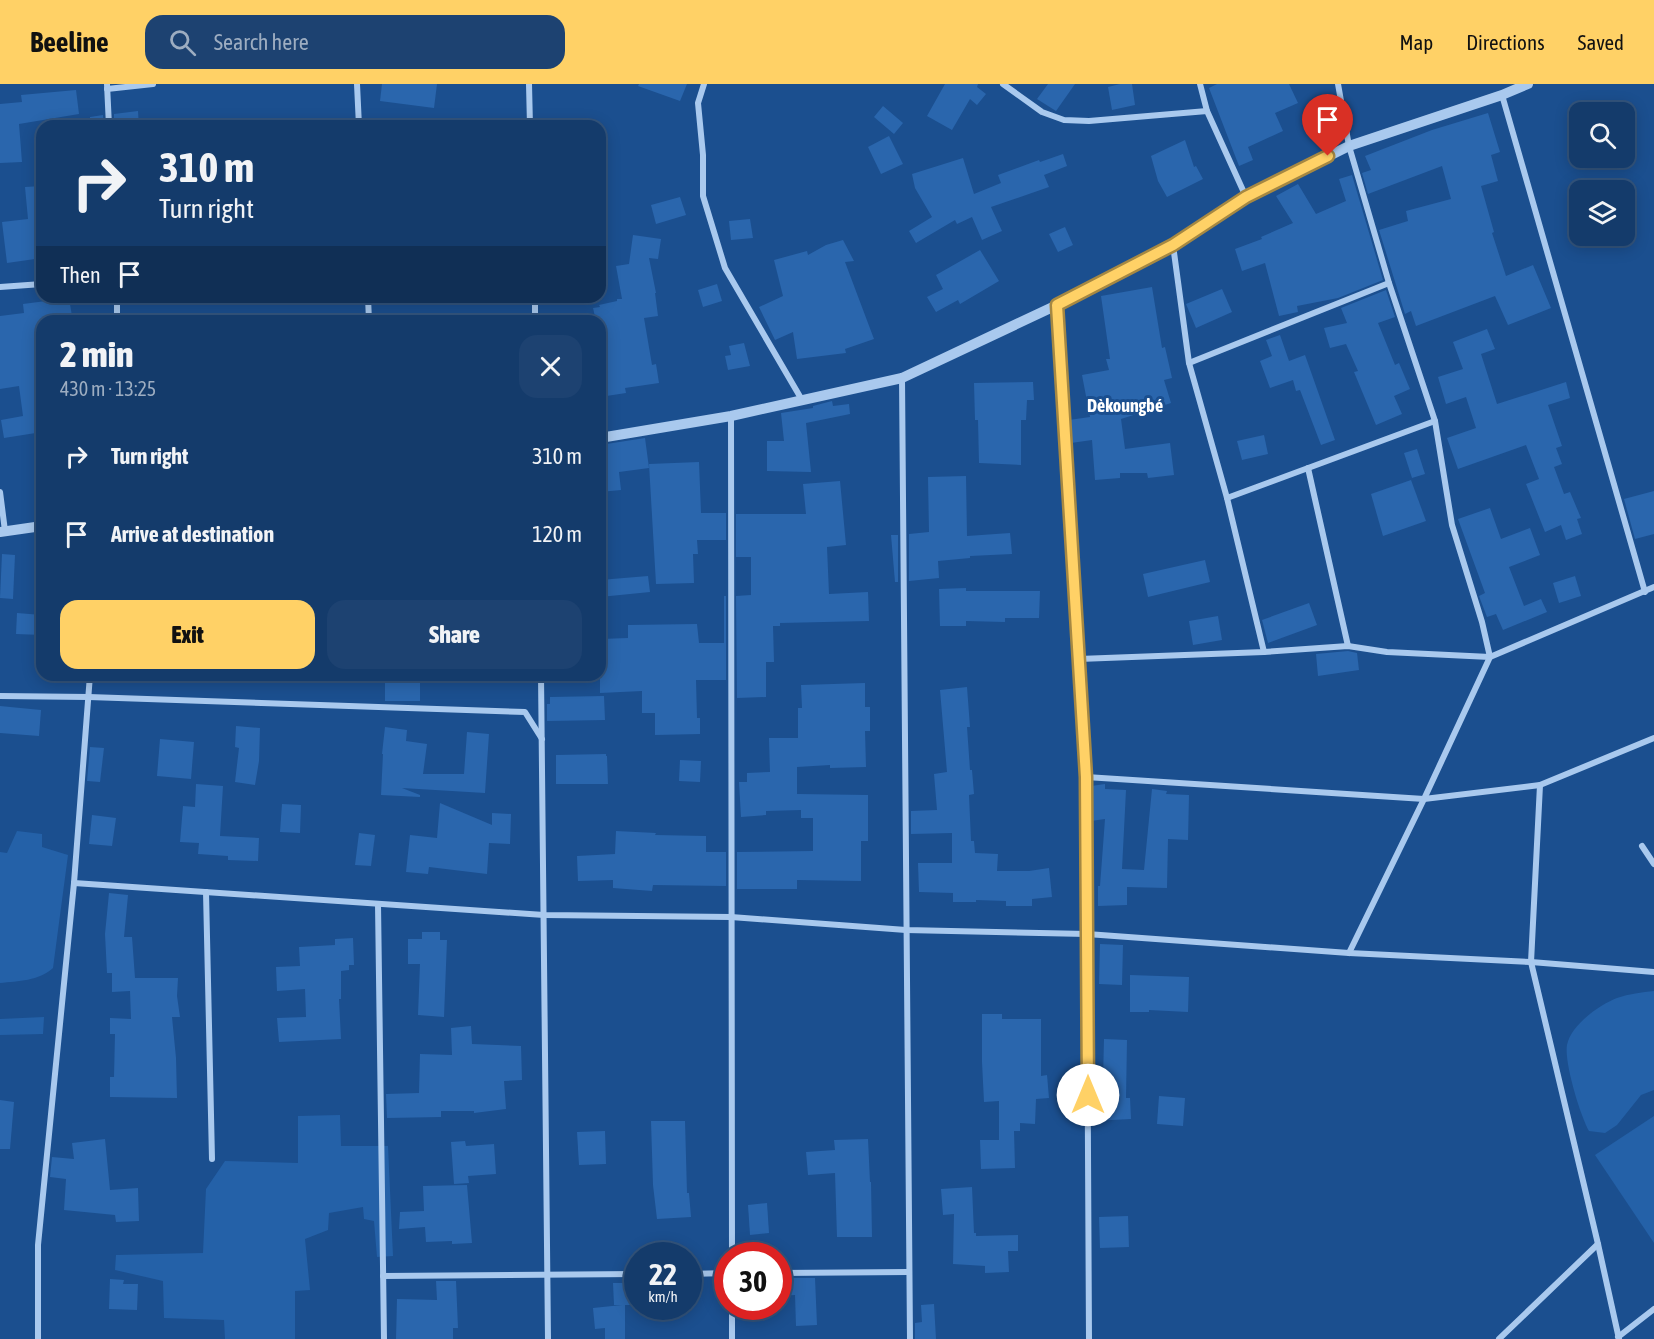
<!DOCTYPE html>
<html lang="en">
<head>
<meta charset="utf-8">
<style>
  :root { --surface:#143b6b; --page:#1d4271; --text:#f1f3f6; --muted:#9dadc1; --line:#33557e; --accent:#ffd166 }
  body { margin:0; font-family:"Asap Condensed",sans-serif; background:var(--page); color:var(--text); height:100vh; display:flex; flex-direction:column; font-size:22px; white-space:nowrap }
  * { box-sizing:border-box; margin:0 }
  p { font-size:20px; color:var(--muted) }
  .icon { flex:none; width:33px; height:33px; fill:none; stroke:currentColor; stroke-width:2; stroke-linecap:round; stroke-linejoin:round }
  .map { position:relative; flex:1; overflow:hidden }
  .details { position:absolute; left:36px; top:231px; width:570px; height:366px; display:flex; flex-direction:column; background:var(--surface); border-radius:18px; box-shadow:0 3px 15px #0003,0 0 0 2px var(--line) }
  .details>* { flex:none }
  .top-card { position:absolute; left:36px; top:36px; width:570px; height:183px; border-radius:18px; box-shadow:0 3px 15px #0003,0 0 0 2px var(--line); background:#143b6b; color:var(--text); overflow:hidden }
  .buttons { position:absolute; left:1569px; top:18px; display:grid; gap:12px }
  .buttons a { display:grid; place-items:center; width:66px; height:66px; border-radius:12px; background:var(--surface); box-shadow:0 3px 15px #0003,0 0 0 2px var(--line); font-size:30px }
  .speed { position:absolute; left:624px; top:1158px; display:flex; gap:12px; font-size:30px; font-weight:700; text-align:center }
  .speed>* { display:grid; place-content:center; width:78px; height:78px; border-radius:50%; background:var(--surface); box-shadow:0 3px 15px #0003,0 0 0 2px var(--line); line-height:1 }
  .speed small { font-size:15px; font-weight:400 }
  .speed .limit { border:9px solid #d22; background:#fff; color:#111 }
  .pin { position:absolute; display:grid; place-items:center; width:51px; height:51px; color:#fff; margin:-62px -26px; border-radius:50% 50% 50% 0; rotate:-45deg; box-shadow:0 0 6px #0007 }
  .pin .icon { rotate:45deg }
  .me { position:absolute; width:66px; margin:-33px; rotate:0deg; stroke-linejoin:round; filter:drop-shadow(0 0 4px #0008) }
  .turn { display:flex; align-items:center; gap:21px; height:126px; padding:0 24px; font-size:27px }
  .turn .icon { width:78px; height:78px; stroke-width:2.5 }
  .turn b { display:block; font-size:42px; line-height:51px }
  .then { display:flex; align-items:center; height:57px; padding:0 24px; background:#0003; gap:12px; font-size:22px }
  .round { display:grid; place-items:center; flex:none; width:63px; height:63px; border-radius:18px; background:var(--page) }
  .summary { display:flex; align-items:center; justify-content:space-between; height:102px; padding:0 24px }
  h1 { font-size:36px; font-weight:800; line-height:45px }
  .primary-button { display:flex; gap:12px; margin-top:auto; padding:12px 24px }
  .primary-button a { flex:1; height:69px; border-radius:18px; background:var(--accent); color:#111; font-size:24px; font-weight:800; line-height:69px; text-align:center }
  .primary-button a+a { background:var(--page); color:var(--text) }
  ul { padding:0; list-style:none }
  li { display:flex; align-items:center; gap:18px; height:78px; padding:0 24px }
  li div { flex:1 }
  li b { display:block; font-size:22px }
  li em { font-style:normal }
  header { display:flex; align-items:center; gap:36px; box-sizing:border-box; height:84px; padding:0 30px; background:var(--accent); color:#111 }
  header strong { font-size:28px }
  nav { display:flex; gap:33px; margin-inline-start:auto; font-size:21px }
  .search { width:420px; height:54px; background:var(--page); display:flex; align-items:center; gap:15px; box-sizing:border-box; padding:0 21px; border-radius:18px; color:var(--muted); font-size:22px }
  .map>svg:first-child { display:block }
  .green { fill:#2461a8 }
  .building { fill:#2a66ad }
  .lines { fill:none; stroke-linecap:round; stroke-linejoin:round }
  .minor { stroke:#a9c9ee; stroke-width:6 }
  .tertiary { stroke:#a9c9ee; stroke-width:10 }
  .route-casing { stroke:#a68842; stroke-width:15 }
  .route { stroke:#ffd166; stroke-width:10 }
  .labels { text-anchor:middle; stroke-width:6; stroke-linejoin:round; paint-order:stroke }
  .neighbourhood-label { font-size:18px; font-weight:bold; fill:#fff; stroke:#1b4f8f }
</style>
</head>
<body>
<header>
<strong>Beeline</strong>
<div class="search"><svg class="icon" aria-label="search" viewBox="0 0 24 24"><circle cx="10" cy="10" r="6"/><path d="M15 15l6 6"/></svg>Search here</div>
<nav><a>Map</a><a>Directions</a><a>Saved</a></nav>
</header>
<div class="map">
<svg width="1654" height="1255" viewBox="0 0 1654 1255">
  <rect width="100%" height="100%" fill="#1b4f8f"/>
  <g class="green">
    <path d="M17 747 42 750V763L68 771 53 884C39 897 18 897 0 899V768L7 769Z"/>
    <path d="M1654 907V1006L1641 1011 1617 1041 1605 1049 1589 1047C1580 1031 1564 978 1567 961 1571 941 1599 921 1617 914 1629 910 1642 908 1654 907Z"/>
    <polygon points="44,933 43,950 0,951 0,935"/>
    <polygon points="340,1031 341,1062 388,1062 393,1172 377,1173 374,1137 364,1135 363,1123 329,1129 328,1146 305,1155 310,1206 295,1207 295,1255 225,1255 224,1236 164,1234 163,1197 115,1186 116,1171 203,1169 206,1105 225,1077 298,1079 298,1032"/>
    <polygon points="1654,1032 1654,1159 1595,1071"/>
  </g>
  <g class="building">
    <polygon points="382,0 437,0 434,24 380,17"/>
    <polygon points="639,0 687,0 680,17 638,2"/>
    <polygon points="945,0 978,0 977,3 986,10 977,21 970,15 952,46 927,32"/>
    <polygon points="1048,0 1075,0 1056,27 1037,15"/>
    <polygon points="1120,0 1132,0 1135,21 1112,26 1108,3"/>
    <polygon points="1217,0 1289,0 1298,19 1275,29 1283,47 1248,63 1253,76 1239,82 1209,4"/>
    <polygon points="76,6 79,30 19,40 22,78 0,79 0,20 22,18 21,11"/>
    <polygon points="883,22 903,39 894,50 874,33"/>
    <polygon points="138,27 139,42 114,42 114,30"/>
    <polygon points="1488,29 1500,68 1491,71 1498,97 1481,102 1494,148 1492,149 1506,192 1533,181 1551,224 1508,241 1495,212 1416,242 1411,227 1405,230 1379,146 1408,137 1406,127 1451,115 1442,82 1368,110 1362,89 1371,86 1365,72 1432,46"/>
    <polygon points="103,31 104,42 90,42 90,33"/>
    <polygon points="889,52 903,80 881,90 868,63"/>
    <polygon points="1185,56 1194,83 1196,82 1203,95 1167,113 1158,97 1151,72"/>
    <polygon points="1063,70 1067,82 1044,91 1049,103 991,123 1002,147 982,156 972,133 957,140 955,136 916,159 909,147 932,133 915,104 912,90 963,74 974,110 1001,99 998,91 1039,76 1040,78"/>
    <polygon points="1352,91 1383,196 1338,214 1297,222 1298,228 1279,232 1265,179 1242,187 1235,165 1262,155 1261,153 1293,139 1276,112 1298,100 1316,130 1346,117 1339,95"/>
    <polygon points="42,102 42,174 7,179 2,138 28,135 25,103"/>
    <polygon points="680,113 686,131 656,140 651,121"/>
    <polygon points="750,135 753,154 731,156 729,137"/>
    <polygon points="1065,143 1073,161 1058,168 1049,150"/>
    <polygon points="633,151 661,155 658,175 649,174 656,209 655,209 658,232 644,234 652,281 656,280 659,299 625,304 626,309 600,313 600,237 596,237 593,224 600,223 599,221 617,217 617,215 622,215 616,182 629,180"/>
    <polygon points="843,156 854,177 845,178 874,255 845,265 846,269 797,275 793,248 775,256 759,223 783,212 774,176 807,167 808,171 826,161"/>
    <polygon points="980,166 999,197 960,220 958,216 936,228 927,213 943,205 936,191"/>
    <polygon points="717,200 722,217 703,223 698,206"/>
    <polygon points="1152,203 1162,264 1165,263 1172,294 1164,296 1171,319 1121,335 1125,365 1170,359 1174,391 1148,394 1147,389 1120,389 1120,394 1095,396 1092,356 1071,359 1069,336 1090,333 1082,291 1109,286 1106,275 1110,275 1101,212"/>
    <polygon points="1222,205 1232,228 1196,244 1186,220"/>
    <polygon points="1386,206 1395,233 1378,239 1395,281 1399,279 1410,305 1394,312 1402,330 1376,341 1354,288 1358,287 1346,260 1330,264 1324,244 1347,239 1341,224"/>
    <polygon points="69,214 72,232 67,232 68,237 42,237 42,273 36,274 40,304 34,305 42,348 4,354 1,336 23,332 19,302 0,305 0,232 24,229 23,220"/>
    <polygon points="1487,245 1495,265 1481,270 1497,320 1566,298 1570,314 1548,321 1562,362 1556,364 1562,380 1554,383 1564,410 1570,408 1581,434 1577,435 1582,450 1566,456 1561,441 1545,448 1526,400 1539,395 1526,361 1458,385 1447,354 1476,344 1466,313 1446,320 1438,293 1463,285 1453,258"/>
    <polygon points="1280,251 1289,277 1305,271 1335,356 1321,361 1300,306 1296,307 1293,296 1270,304 1260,277 1272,272 1266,256"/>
    <polygon points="744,259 750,282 728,286 725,272 731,271 729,262"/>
    <polygon points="1033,298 1034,316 1027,316 1026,336 1021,336 1021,381 979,379 978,336 975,336 974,299"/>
    <polygon points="832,317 833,322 849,320 850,330 806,339 811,388 767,387 767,357 784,357 781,329 813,324 813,322"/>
    <polygon points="1264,351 1268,370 1242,376 1237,357"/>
    <polygon points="645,354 649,384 619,388 621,406 600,408 600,361"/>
    <polygon points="1417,365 1425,390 1412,394 1404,369"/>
    <polygon points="699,378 701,429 726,429 726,456 697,456 698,470 693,470 694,499 656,500 649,380"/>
    <polygon points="966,392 967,452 1010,449 1012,470 970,472 970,474 938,477 939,494 909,497 909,450 929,448 928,393"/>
    <polygon points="1411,396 1426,437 1383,452 1371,410"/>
    <polygon points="840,397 846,461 827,463 829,510 868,508 869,537 780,539 780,542 773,542 774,578 766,578 766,613 737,614 736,512 751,511 751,473 736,473 736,430 806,430 803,400"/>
    <polygon points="1654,407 1654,450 1635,455 1624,415"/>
    <polygon points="1490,424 1501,455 1530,444 1540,471 1509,483 1524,522 1541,515 1547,528 1503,546 1496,530 1487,533 1479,512 1485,509 1458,435"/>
    <polygon points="891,451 898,451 898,498 895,498"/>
    <polygon points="2,470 15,471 13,515 0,514"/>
    <polygon points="1205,476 1210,498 1148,513 1143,490"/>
    <polygon points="648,492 650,508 600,513 600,496"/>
    <polygon points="1575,492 1581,512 1559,519 1553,499"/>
    <polygon points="966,504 966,507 1040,507 1039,534 1005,534 1005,538 966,537 966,542 940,542 939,505"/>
    <polygon points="724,512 726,512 726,605 726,596 696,596 697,634 700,634 700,650 655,651 655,629 642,629 642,607 600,609 600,555 628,554 628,541 697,540 699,559 724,559"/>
    <polygon points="1309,519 1317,541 1268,559 1262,536"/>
    <polygon points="17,529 42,531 42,551 16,550"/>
    <polygon points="1218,532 1222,556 1193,561 1189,537"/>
    <polygon points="1348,567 1357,569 1359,586 1318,592 1316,570"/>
    <polygon points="385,591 403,591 403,595 420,596 420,617 385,617"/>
    <polygon points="865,599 865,623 870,623 870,647 865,647 866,683 830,684 830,681 797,683 797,710 868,711 868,757 861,757 861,797 797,796 797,805 737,805 737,768 813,767 813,734 801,734 801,726 766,727 766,731 741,733 739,698 747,698 747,689 770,688 769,654 798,654 798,624 802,624 801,601"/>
    <polygon points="967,603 970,643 967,643 970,686 972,686 974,710 969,711 971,757 974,757 975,769 998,770 997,787 1029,787 1049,784 1052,813 1032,815 1032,822 1006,822 1006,817 976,816 976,818 953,818 953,809 919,808 918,779 952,779 952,749 911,750 911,727 937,726 934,690 947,688 940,606"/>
    <polygon points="604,612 605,636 547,637 547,620 550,620 550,613"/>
    <polygon points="0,622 41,626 39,652 0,649"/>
    <polygon points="236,642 260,644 259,677 255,701 235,698 239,664 235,663"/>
    <polygon points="385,643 407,646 406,657 427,660 423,690 464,690 467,648 489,650 485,709 402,704 420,711 420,713 381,711 383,670 382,670"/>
    <polygon points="160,655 194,658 191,695 157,692"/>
    <polygon points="90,663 104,664 100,698 87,697"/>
    <polygon points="606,670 606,672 607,672 608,700 556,700 556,671"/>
    <polygon points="680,676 701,677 700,698 679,697"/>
    <polygon points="196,700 223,702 220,752 259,754 258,777 228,776 228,772 198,770 199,759 180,758 183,722 195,723"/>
    <polygon points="1105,700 1105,705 1126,706 1122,785 1144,786 1152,705 1167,707 1166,710 1189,711 1188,756 1168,755 1167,804 1127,803 1127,821 1098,822 1098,802 1100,802 1105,735 1091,737 1091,702"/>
    <polygon points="440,719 492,741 492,729 511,730 510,760 489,759 487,790 429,783 428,790 406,788 410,751 437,754"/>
    <polygon points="282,720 301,721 300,749 280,748"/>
    <polygon points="92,731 116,734 112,762 89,760"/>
    <polygon points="616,747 656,749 655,751 706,752 706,768 726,768 726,802 653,801 652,807 613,804 613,796 578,797 577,772 615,770"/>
    <polygon points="359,749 375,751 371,782 355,781"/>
    <polygon points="109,809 128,811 124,853 132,853 135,894 178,894 177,912 180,933 172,933 176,974 177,1014 110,1013 110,993 114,993 115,950 110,950 110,934 131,935 130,907 112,908 112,889 107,889 105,850"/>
    <polygon points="422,848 440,848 440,856 447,856 444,933 418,931 420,880 408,880 408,855 422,855"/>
    <polygon points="353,854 354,881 349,881 349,886 341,887 341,915 339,915 341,955 279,958 277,934 306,933 305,905 277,907 276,883 300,882 299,863 335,861 335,855"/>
    <polygon points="1100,860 1123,861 1122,901 1099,900"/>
    <polygon points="1130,891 1189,893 1188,928 1149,926 1149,928 1130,928"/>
    <polygon points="982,930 1002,930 1002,935 1041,935 1041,992 1047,991 1049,1014 1036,1015 1035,1040 1020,1039 1020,1047 1014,1047 1015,1084 981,1085 980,1056 999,1056 999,1017 984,1018 982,978"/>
    <polygon points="471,942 472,960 521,962 522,996 504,997 506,1025 474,1029 474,1027 441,1027 441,1033 387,1034 386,1010 419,1009 420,970 452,971 451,944"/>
    <polygon points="1104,955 1127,956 1126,1014 1130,1014 1131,1035 1093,1037 1093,994 1103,995"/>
    <polygon points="1159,1012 1185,1014 1183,1042 1157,1040"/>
    <polygon points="0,1016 14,1018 10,1065 0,1065"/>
    <polygon points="651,1037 685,1037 687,1109 689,1109 691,1133 657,1135 653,1101"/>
    <polygon points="605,1047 606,1080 579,1081 577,1048"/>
    <polygon points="105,1055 110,1106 138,1104 139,1137 116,1138 115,1131 64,1126 66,1095 50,1093 52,1073 74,1075 72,1059"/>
    <polygon points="868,1055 870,1098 871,1098 872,1153 837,1153 835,1089 808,1091 806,1068 835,1066 834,1056"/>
    <polygon points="465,1057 466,1062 494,1060 496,1090 468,1092 469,1099 454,1100 451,1058"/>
    <polygon points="467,1101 472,1159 452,1160 452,1157 426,1158 425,1143 399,1145 400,1128 424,1127 423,1102"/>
    <polygon points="972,1103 974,1149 976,1149 976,1152 1018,1151 1018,1167 1008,1167 1009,1188 985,1189 985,1182 953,1180 954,1130 943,1131 941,1105"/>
    <polygon points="767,1119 769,1149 750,1151 748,1121"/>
    <polygon points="1128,1132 1129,1163 1100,1164 1099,1133"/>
    <polygon points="778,1194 815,1194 817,1241 796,1242 795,1211 778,1212"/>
    <polygon points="110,1195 124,1196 123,1200 138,1200 137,1226 109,1225"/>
    <polygon points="436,1197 456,1197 458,1244 453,1244 453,1255 396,1255 397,1215 437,1216"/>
    <polygon points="613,1199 637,1199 637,1221 625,1221 625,1255 605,1255 605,1244 595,1245 593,1224 622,1221 614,1221"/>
    <polygon points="934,1220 936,1255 915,1255 915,1239 922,1238 921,1221"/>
  </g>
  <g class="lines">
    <g class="minor">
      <polyline points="107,0 109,42"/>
      <polyline points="357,0 359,42"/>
      <polyline points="529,0 530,42"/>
      <polyline points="704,0 698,19 703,71 703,112 725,184 802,316"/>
      <polyline points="1003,0 1042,28 1064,36 1089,37 1207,27 1246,113"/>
      <polyline points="1200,0 1207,27"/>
      <polyline points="1338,0 1349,62 1389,199 1435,337 1452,441 1482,538 1490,573 1424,715 1349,869"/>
      <polyline points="107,5 153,0"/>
      <polyline points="1502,11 1645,508"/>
      <polyline points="1173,161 1189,279 1227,414 1264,568"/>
      <polyline points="0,203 42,200"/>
      <polyline points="117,213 117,237"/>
      <polyline points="368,213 369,237"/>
      <polyline points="535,213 535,237"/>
      <polyline points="1057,221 1086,693 1089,1255"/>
      <polyline points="1189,279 1389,199"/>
      <polyline points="902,294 910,1255"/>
      <polyline points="731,332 732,1172"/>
      <polyline points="1308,384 1348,562"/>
      <polyline points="0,408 5,447"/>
      <polyline points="1227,414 1435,337"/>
      <polyline points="1079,575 1264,568 1348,562 1387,568 1490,573 1654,503"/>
      <polyline points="541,591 548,1255"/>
      <polyline points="0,612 89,613 525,628 542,655"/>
      <polyline points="1086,693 1424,715 1540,701 1654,654"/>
      <polyline points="1540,701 1531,878 1598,1160 1619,1255"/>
      <polyline points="1642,762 1654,780"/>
      <polyline points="74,799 544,831 731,833 906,846 1087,850 1349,869 1531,878 1654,888"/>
      <polyline points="206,808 212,1075"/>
      <polyline points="378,820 384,1255"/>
      <polyline points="778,1189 909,1188"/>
      <polyline points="688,1190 728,1189"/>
      <polyline points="383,1192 638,1190"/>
      <polyline points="732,1222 732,1255"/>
      <polyline points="1618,1253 1654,1225"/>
      <polyline points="38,1255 38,1161 74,799 90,591"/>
      <polyline points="1499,1255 1598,1160"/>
    </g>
    <g class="tertiary">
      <polyline points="600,354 731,332 902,294 1057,221 1173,161 1246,113 1349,62 1502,11 1528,0"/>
      <polyline points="0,448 42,442"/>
    </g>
  </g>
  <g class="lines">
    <g class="route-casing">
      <polyline id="route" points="1088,1011 1086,693 1057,221 1173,161 1246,113 1328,72"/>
    </g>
    <use href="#route" class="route"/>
  </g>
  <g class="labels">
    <g class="neighbourhood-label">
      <text x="1125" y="328">Dèkoungbé</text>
    </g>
  </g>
</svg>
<div class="buttons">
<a><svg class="icon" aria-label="search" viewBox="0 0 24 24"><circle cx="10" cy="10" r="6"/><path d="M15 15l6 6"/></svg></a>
<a><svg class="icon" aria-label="layers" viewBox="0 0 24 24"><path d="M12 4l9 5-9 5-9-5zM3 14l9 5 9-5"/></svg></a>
</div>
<div class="speed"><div>22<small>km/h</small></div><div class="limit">30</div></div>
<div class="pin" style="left:1328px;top:72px;background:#d93025"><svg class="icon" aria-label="arrive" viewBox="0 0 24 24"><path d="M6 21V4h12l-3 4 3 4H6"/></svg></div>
<svg class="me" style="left:1088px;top:1011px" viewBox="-20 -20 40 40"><circle r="19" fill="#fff"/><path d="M0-13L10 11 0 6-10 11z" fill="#ffd166"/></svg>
<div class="top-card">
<div class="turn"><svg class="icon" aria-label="right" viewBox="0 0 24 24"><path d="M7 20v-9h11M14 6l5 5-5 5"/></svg><div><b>310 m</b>Turn right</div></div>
<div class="then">Then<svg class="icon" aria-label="arrive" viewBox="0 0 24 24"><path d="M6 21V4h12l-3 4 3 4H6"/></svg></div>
</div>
<section class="details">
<div class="summary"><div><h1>2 min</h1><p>430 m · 13:25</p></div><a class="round"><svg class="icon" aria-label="close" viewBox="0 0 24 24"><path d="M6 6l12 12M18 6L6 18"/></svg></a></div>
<ul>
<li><svg class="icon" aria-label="right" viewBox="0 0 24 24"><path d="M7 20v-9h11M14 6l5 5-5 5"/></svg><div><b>Turn right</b></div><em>310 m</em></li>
<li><svg class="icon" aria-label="arrive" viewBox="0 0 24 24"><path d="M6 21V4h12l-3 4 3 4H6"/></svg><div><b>Arrive at destination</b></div><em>120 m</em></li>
</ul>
<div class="primary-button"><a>Exit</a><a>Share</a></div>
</section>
</div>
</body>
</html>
